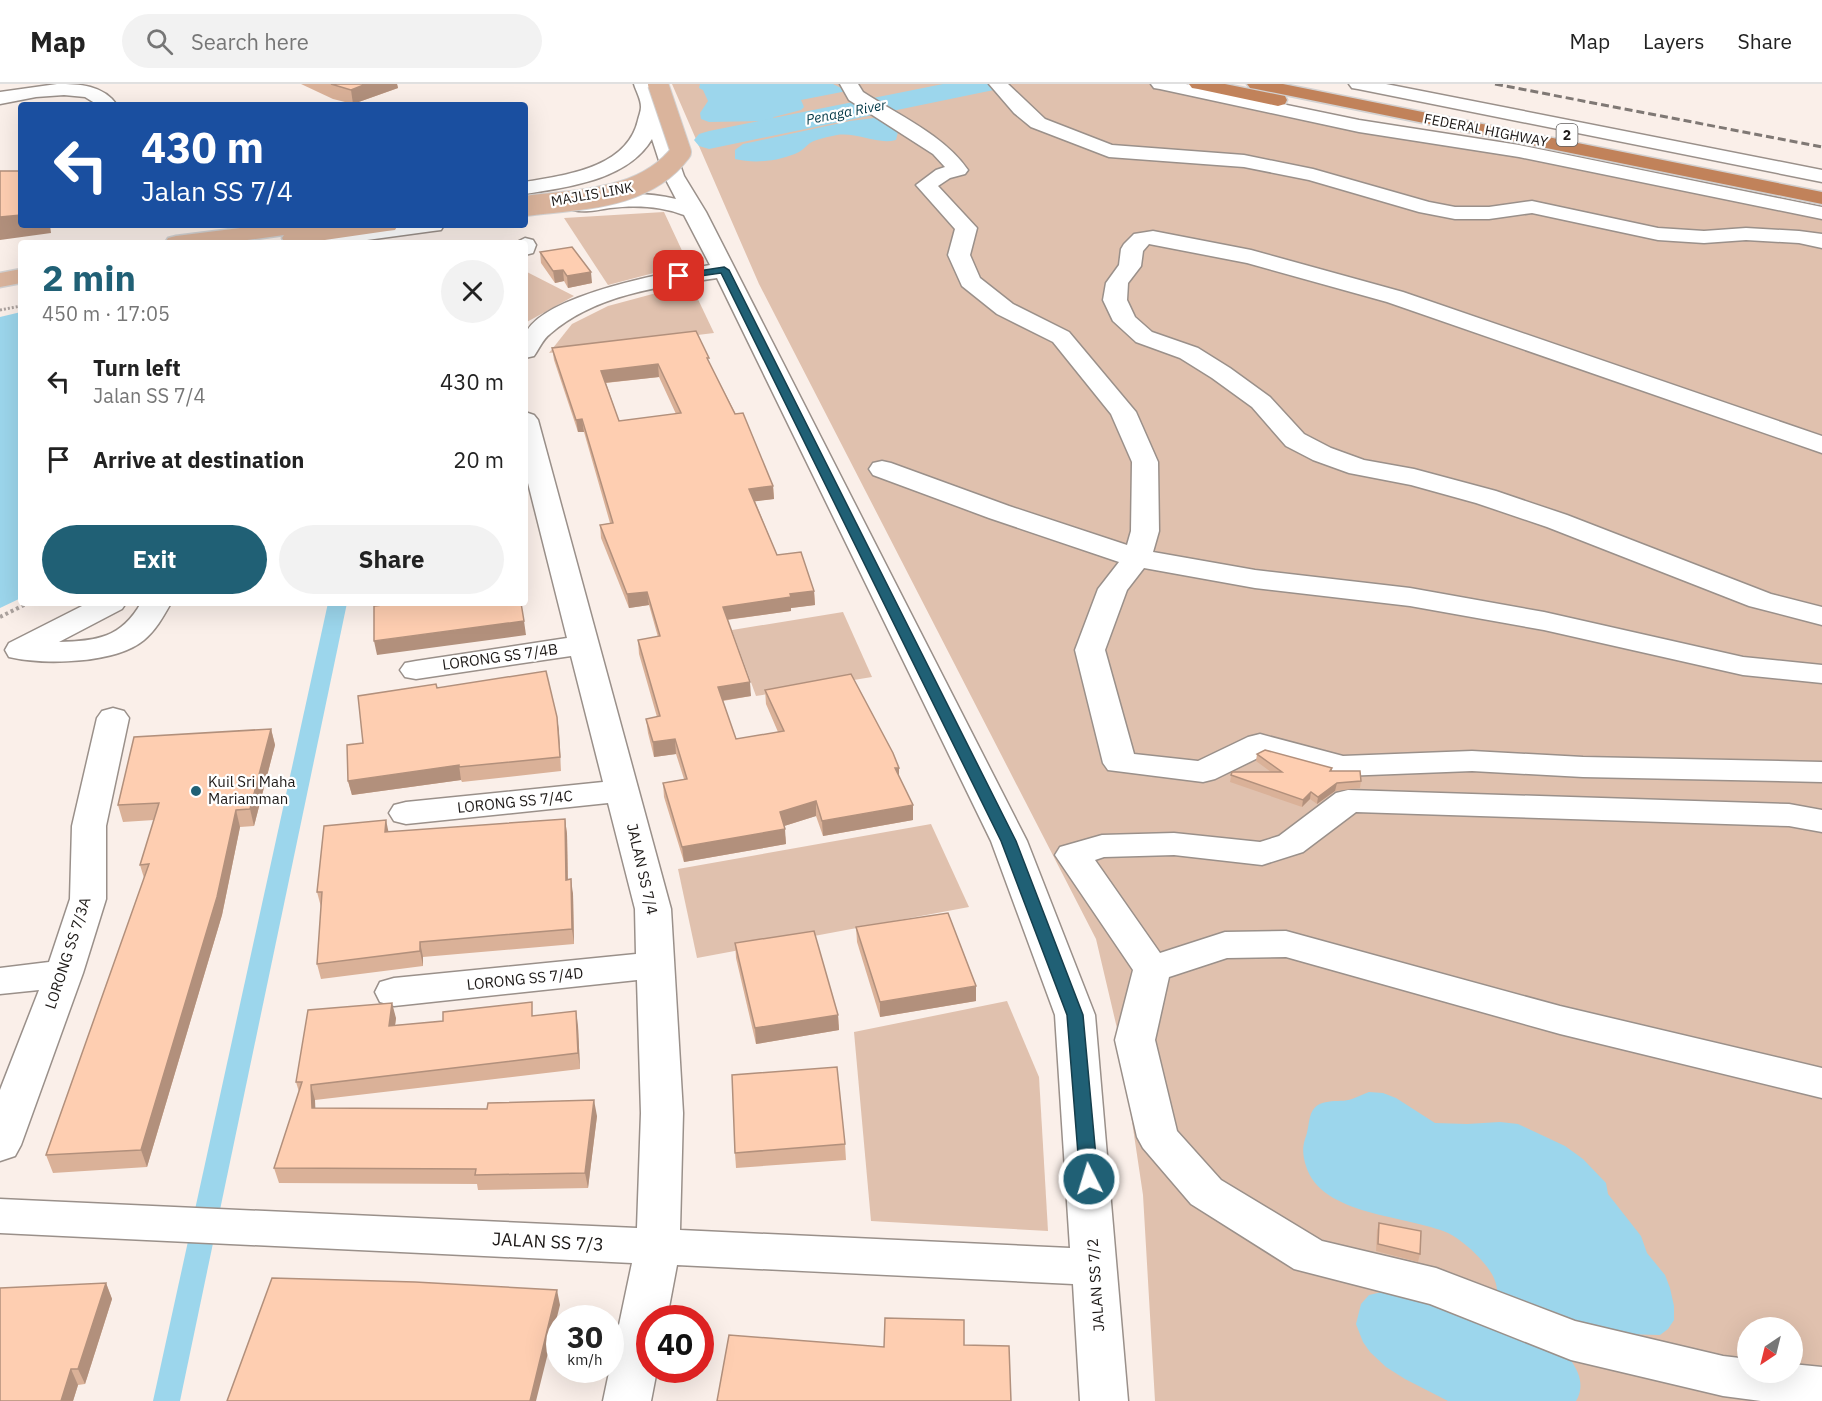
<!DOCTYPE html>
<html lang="en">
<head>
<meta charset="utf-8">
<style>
  :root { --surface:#fff; --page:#f2f2f2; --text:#222; --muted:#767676; --line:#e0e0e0; --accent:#206075 }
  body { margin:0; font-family:"IBM Plex Sans",sans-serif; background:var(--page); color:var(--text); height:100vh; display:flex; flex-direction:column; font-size:22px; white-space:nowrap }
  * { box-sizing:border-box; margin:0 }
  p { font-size:20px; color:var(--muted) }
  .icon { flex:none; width:33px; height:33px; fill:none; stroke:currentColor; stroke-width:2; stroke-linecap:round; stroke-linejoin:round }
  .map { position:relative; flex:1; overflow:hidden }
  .side { position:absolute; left:18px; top:156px; width:510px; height:366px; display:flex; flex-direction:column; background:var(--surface); border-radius:6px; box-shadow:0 6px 24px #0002 }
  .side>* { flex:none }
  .banner { position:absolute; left:18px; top:18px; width:510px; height:126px; border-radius:6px; box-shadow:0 6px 24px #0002; background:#1a4fa0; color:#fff; overflow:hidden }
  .needle { width:39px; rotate:215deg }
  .controls { position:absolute; left:1737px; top:1233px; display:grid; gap:12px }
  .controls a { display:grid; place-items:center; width:66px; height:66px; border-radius:50%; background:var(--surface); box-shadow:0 6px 24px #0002; font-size:30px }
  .speed { position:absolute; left:546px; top:1221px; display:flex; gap:12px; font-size:30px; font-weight:700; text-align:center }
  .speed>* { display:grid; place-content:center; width:78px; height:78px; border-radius:50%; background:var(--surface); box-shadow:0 6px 24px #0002; line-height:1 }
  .speed small { font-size:15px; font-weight:400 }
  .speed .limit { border:9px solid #d22; background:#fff; color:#111 }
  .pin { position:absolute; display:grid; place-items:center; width:51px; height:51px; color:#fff; margin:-26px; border-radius:12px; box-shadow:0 3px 9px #0006 }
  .me { position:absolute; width:66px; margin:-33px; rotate:355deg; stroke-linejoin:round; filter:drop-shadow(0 0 4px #0008) }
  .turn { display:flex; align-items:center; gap:21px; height:126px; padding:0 24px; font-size:27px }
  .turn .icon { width:78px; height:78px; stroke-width:2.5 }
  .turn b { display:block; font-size:42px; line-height:51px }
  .round { display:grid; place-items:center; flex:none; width:63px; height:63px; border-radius:32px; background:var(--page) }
  .head { display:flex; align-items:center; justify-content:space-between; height:102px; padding:0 24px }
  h1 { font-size:36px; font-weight:800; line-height:45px; color:var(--accent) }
  .button { display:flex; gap:12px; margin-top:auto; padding:12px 24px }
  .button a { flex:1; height:69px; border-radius:36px; background:var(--accent); color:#fff; font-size:24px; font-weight:800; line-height:69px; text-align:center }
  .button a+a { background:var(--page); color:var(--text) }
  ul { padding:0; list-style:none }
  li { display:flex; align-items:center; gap:18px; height:78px; padding:0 24px }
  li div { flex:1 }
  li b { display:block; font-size:22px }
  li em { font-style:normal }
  header { display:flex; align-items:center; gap:36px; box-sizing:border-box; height:84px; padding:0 30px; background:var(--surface); border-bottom:2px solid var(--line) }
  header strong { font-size:28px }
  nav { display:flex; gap:33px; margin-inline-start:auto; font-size:21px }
  .search { width:420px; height:54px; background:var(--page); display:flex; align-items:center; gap:15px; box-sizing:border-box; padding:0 21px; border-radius:33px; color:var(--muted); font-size:22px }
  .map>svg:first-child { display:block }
  .green { fill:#e0c1ae; fill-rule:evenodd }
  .water { fill:#9cd6ec }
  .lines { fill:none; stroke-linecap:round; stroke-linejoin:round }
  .river { fill:#9cd6ec; fill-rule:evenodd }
  .minor-casing { stroke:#9a908a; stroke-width:3 }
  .major-casing { stroke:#d2d1d1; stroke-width:3 }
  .highway-casing { stroke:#d2d1d1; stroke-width:3 }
  .path-far1 { stroke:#aba29e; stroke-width:3; stroke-dasharray:2 2; stroke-linecap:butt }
  .path { stroke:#aba29e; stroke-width:4; stroke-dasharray:3 3; stroke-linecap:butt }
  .minor { fill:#fff; fill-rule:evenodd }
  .major { fill:#dab49c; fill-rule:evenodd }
  .highway { fill:#c1825a; fill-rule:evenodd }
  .rail { stroke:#7f7874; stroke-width:3; stroke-dasharray:8 4; stroke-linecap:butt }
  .major-bridge-casing { stroke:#d2d1d1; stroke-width:22; stroke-linecap:butt }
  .major-bridge { stroke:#dab49c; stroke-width:20 }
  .wall { fill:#dab198; fill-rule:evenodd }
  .shaded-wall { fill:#b2907c }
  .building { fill:#feceb1; stroke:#b2907c; stroke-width:1.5; fill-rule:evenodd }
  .route { fill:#206075; stroke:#153e4c; stroke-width:1.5 }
  .poi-dot { fill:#206075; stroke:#fff; stroke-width:2 }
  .labels { text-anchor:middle; stroke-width:4.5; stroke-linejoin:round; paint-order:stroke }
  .far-water-label { font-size:14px; font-style:italic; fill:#023847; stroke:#fff }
  .far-street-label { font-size:14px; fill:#1d1917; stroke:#fff }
  .shield { fill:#fff; stroke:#615e5d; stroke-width:1.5 }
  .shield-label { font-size:14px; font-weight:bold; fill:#1d1917 }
  .street-label { font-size:15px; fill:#1d1917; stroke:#fff }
  .poi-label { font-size:15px; fill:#1d1917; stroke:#fff; text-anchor:start }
  .near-street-label { font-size:18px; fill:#1d1917; stroke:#fff }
</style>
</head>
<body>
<header>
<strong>Map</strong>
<div class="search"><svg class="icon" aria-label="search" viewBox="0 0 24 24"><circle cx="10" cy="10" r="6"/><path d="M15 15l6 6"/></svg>Search here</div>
<nav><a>Map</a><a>Layers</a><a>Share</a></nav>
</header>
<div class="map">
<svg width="1822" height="1317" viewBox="0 0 1822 1317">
  <rect width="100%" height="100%" fill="#faefe9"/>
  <g class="green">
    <path d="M672 0H1173L1822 135V1317H1155L1143 1111 1120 957 1096 855 759 200ZM1748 1244H1792V1288H1748Z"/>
    <polygon points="664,128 685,173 669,185 608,201 564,134"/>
    <polygon points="525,187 574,212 525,239"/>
    <polygon points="675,204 695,209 714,249 549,269 572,240 608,222"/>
    <polygon points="843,528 872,593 756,612 732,546"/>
    <polygon points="931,740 969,823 697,874 678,785"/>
    <polygon points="1007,917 1039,993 1048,1147 871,1137 854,948"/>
  </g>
  <g class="water">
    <polygon points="700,0 833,0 847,7 801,16 804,23 801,26 774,33 770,37 709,38 701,35 700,29 708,17 703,6 699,4"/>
    <path d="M874 34 883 36 898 48 896 56C877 61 857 48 837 51 828 53 817 55 810 59 806 62 804 65 799 68 780 77 756 80 735 75V66L743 60 850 37Z"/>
    <polygon points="21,228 21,514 0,524 0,233"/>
    <polygon points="328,519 347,519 180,1317 153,1317"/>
    <path d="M1369 1008 1383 1009 1396 1014 1435 1039 1467 1040 1500 1038 1518 1040 1565 1062 1583 1075 1606 1099 1608 1110 1641 1152 1647 1169 1665 1191 1670 1204 1674 1222V1236L1668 1245 1660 1251 1622 1250 1581 1243 1497 1210C1498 1198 1491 1187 1483 1178 1474 1167 1460 1155 1448 1149 1407 1131 1321 1132 1306 1082 1303 1072 1302 1065 1305 1055 1308 1048 1308 1041 1310 1033 1316 1011 1339 1020 1352 1015 1358 1013 1363 1010 1369 1008Z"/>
    <path d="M1395 1205 1570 1275C1579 1288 1585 1302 1576 1317H1448L1405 1295 1386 1283 1370 1268 1363 1258 1356 1240 1361 1220 1369 1211Z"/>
  </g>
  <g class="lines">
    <polygon class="river" points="943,0 998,0 994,6 984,8 709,65 699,62 694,56 699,50 709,47"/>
    <g class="minor-casing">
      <g id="minor">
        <path d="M57 0C80 0 103 1 117 21H98L85 13 64 11 36 13 0 20V8Z"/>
        <path d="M634 0H652L684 92 706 128 1027 757 1095 931 1128 1317H1080L1073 1200 677 1181 667 1234H650V1286H657L651 1317H603L632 1179 0 1149V1115L637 1144 641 1029 637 896 394 922 380 918 375 908 380 898 394 894 636 870 635 825 608 719 406 740 394 737 389 729 394 721 406 718 603 698 571 572 416 595 405 593 400 586 405 579 416 577 567 554 525 387V328L534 331 538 336 671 825 683 1029 680 1146 1070 1164 1055 931 991 757 717 194C661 202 594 211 550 250 543 255 539 265 534 272L525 274C525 266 523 254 527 247 548 210 669 188 710 181L684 131C660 122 636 121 610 124 598 126 585 129 573 126L570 122 573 118C606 109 643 107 676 115L664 92 652 55C628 96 568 103 525 110V98C566 91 627 84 638 36 639 32 641 27 641 23 641 15 636 7 634 0Z"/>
        <path d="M840 0H858L863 8C898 31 944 51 968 86L965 90 950 94 938 102 977 144 970 171 980 194 1013 220 1069 248 1136 328 1158 378 1159 447 1153 468 1255 486 1410 504 1544 528 1743 573 1822 581V599L1743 591 1544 546 1410 522 1255 504 1144 484 1127 506 1105 566 1134 670 1198 677 1248 653 1260 650 1343 672 1472 667 1583 673 1822 678V698L1583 693 1472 687 1343 692 1264 671 1215 695 1203 698 1108 686 1103 679 1075 566 1098 505 1119 478 989 434 873 391 869 385 873 379 882 377 891 379 1009 422 1127 461 1131 447 1132 378 1111 330 1053 258 997 230 962 202 948 171 955 145 916 101 936 86 945 83 933 70 849 16Z"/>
        <polygon points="989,0 1008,0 1045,35 1112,61 1244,71 1313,85 1429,118 1455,123 1489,123 1532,117 1658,144 1704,147 1746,144 1799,147 1822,150 1822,164 1799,159 1746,156 1704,159 1658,156 1532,129 1489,135 1455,135 1419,128 1309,96 1244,83 1109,73 1031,43 1014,29"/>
        <polygon points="1151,0 1186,0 1359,36 1519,61 1822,123 1822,135 1519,73 1359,48 1160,5 1154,4"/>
        <polygon points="1349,0 1386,0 1822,86 1822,98 1358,5 1352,4"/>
        <polygon points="384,141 444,141 441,146 433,147 345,159 285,159 288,154 296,152"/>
        <polygon points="1153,147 1251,166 1403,208 1822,352 1822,369 1387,218 1247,179 1149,160 1143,167 1141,182 1128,199 1127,216 1135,233 1152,248 1198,264 1230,284 1270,313 1304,350 1331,364 1364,376 1414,385 1496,407 1567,431 1771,510 1822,523 1822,541 1749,522 1547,443 1476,419 1411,401 1349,389 1313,376 1286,362 1252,323 1212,294 1180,274 1136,258 1113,237 1103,216 1106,199 1119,181 1121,165 1124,160 1134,150"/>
        <polygon points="525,154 533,156 536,161 533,169 525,171 525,159 515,159"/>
        <path d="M88 519H126L122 525 59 558C97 557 121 554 141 519H171C163 533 156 546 144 556 115 580 44 581 9 573L5 566 9 559Z"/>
        <polygon points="113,624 124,627 129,634 106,742 106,815 83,889 21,1061 15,1072 0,1077 0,1006 39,906 0,910 0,884 49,878 70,815 72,742 97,634 102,627"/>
        <polygon points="1348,706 1789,720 1822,726 1822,748 1789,742 1356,728 1303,768 1262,781 1174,771 1104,773 1095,776 1160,869 1225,848 1286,847 1560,922 1822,984 1822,1014 1560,950 1286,873 1227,874 1169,893 1155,956 1177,1047 1221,1096 1322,1157 1436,1184 1575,1237 1723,1272 1748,1275 1748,1288 1792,1288 1792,1280 1822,1283 1822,1317 1761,1317 1723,1312 1571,1276 1430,1220 1294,1185 1191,1120 1143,1064 1137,1053 1115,956 1133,886 1055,771 1060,763 1102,751 1174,749 1260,758 1279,752 1336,709"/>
      </g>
    </g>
    <g class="major-casing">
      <g id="major">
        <polygon points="265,141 326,141 324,143 398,141 395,146 387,147 304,159 285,159 282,154 284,151 226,159 165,159 168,154 176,152"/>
        <polygon points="21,185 21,199 0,203 0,189"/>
      </g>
    </g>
    <g class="highway-casing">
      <g id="highway">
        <polygon points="1189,0 1225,0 1285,12 1287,16 1285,20 1278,22 1198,5 1192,4"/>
        <polygon points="1247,0 1283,0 1822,108 1822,120 1256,5 1250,4"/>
      </g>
    </g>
    <polyline class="path-far1" points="0,226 21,222"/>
    <polyline class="path" points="0,533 28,519"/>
    <use href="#minor" class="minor"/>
    <use href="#major" class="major"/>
    <use href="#highway" class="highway"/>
    <polyline class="rail" points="1495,0 1822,63"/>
    <g class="major-bridge-casing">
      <path id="major-bridge" d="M525 122C580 115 645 116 681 68L658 0"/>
    </g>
    <use href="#major-bridge" class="major-bridge"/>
  </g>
  <g class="wall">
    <polygon points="301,0 397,0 398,4 353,20 333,15"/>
    <polygon points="540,168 592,199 568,204 564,197 555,199 541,179"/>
    <path d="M552 264 710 280 773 402 774 415 755 417 777 471 814 507 815 521 791 524V527L727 536 751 612 723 617 736 655 778 648 766 620 765 606 899 684V693L913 736 823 752 816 732 784 742 786 760 684 778 664 713 663 699 684 695 676 670 654 673 648 649 646 635 657 633 639 570 638 556 658 553 649 521 629 524 601 454 600 441 610 439 584 348H578L554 276ZM659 293 676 330 619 337 606 299Z"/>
    <polygon points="437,604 557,633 561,687 462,698 461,696 352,711 348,697 363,659"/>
    <polygon points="271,645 275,661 254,742 240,743 222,831 147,1083 53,1089 46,1071 144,794 140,781 154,736 123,738 118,721"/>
    <polygon points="1257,670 1332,684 1332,687 1361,697 1360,704 1335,707 1317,720 1310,715 1302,723 1230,698 1232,688 1271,688 1256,677"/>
    <polygon points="565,735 567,750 568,796 573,810 574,860 423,873 423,882 321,895 317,880 321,823 317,808 388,748"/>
    <polygon points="856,843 976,917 880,933 857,858"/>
    <polygon points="735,859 838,931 839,946 756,960 736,874"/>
    <polygon points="534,932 578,942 580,985 315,1016 315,1024 597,1032 588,1104 478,1106 477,1100 279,1099 274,1084 299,1008 296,998 396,934 395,941"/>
    <polygon points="845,1060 846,1076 736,1084 735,1069"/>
    <polygon points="1379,1139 1420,1170 1418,1178 1376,1167 1377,1146"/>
    <polygon points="106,1199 112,1215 85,1300 78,1301 73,1317 0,1317"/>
  </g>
  <g class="shaded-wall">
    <polygon points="366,0 397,0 398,4 353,20 351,6"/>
    <polygon points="21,131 21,141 50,141 51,149 0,156 0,133"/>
    <polygon points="563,186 564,197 555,199 553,187"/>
    <polygon points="591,188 592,199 568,204 567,192"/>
    <polygon points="658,280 659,293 603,299 601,287"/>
    <polygon points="582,335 584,348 578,348 576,336"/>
    <polygon points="773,402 774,415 750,418 749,405"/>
    <polygon points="814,507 815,521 791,524 791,527 724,536 723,523 790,510"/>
    <polygon points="647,508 649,521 629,524 627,510"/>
    <polygon points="524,537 526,551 377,571 374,557"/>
    <polygon points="750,598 751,612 719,617 718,603"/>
    <polygon points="557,633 559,647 561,687 560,673"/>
    <polygon points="271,645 275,661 254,742 250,725"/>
    <polygon points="675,655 676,670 654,673 653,658"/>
    <polygon points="459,681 461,696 352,711 348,697"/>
    <polygon points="895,684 899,684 899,698"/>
    <polygon points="1337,699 1335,707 1317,720 1318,713"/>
    <polygon points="1311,708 1310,715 1302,723 1303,716"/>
    <polygon points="816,717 816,732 781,743 780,728"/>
    <polygon points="913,721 913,736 823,752 822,737"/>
    <polygon points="236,726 240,743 222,831 147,1083 141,1066"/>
    <polygon points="565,735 567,750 568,811 566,796"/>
    <polygon points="386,736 389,750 385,748"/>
    <polygon points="785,745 786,760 684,778 682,763"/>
    <polygon points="571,795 573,810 574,860 572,845"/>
    <polygon points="420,858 423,873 423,882 420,867"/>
    <polygon points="976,902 976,917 880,933 880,918"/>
    <polygon points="392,919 396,934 393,957 389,942"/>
    <polygon points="576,927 578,942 580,985 578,969"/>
    <polygon points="838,931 839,946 756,960 755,944"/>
    <polygon points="311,1001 315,1016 316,1040 312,1024"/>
    <polygon points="594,1016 597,1032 588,1104 585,1089"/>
    <polygon points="106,1199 112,1215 85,1300 78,1285"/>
    <polygon points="557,1206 560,1221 536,1317 530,1317"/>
    <polygon points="71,1285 78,1301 73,1317 61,1317"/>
  </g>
  <g class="building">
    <polygon points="331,0 366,0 351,6"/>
    <polygon points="0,87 20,87 21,131 0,133"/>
    <polygon points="572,163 591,188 567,192 563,186 553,187 540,168"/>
    <path d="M696 247 709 274H707L735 330 743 329 773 402 749 405 777 471 801 468 814 507 790 510 791 513 723 523 750 598 718 603 736 655 784 647 765 606 851 590 893 669 899 684H895L913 721 822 737 816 717 780 728 785 745 682 763 663 699 687 695 675 655 653 658 646 635 660 632 638 556 660 552 647 508 627 510 600 441 613 439 582 335 576 336 552 264ZM658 280 681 329 619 337 601 287Z"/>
    <polygon points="401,519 521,519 524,537 374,557 374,522"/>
    <polygon points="546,587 557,633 560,673 459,683 459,681 348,697 347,661 363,659 358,612 436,600 437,604"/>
    <polygon points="271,645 250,725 236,726 217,813 141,1066 46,1071 149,780 140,781 159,719 118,721 134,653"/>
    <polygon points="1265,666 1332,684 1330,687 1360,687 1361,697 1337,699 1318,713 1311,708 1303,716 1231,691 1232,688 1282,688 1257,670"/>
    <polygon points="565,735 566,796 571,795 572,845 420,858 420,867 317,880 322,808 317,808 324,742 386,736 385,748"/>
    <polygon points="948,829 976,902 880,918 856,843"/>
    <polygon points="814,847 838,931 755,944 735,859"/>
    <polygon points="532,918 532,932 576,927 578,969 311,1001 312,1024 487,1025 488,1019 594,1016 585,1089 475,1091 476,1085 274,1084 302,998 296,998 308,926 392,919 389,942 443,937 443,928"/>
    <polygon points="837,983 845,1060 735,1069 732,991"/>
    <polygon points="1379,1139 1421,1147 1420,1170 1378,1160"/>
    <polygon points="272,1194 415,1198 557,1206 530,1317 227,1317"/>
    <polygon points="106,1199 78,1285 71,1285 61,1317 0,1317 0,1204"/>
    <polygon points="885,1234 964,1236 964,1261 1009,1262 1011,1317 717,1317 729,1251 884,1263"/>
  </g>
  <polygon class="route" points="724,183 729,186 1016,757 1083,931 1098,1095 1095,1100 1089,1102 1082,1100 1080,1095 1067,931 1001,757 721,189 679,195 674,192 679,190"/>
  <circle class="poi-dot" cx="196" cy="707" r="6"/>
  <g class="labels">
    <g class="far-water-label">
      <text transform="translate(846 28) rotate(-11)" y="5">Penaga River</text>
    </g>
    <g class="far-street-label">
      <text transform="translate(1486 46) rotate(11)" y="5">FEDERAL HIGHWAY</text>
      <text transform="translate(592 110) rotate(-10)" y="5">MAJLIS LINK</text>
    </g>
    <rect class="shield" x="1556.5" y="40" width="21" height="22" rx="4.5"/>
    <g class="shield-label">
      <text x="1567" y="56">2</text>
    </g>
    <g class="street-label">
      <text transform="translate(500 573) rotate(-8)" y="5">LORONG SS 7/4B</text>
      <text transform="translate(515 718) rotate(-6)" y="5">LORONG SS 7/4C</text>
      <text transform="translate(642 785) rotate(77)" y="5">JALAN SS 7/4</text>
      <text transform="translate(68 869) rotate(-72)" y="5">LORONG SS 7/3A</text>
      <text transform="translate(525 895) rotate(-6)" y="5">LORONG SS 7/4D</text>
      <text transform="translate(1096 1201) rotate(-94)" y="5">JALAN SS 7/2</text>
    </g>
    <g class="poi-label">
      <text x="208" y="703">Kuil Sri Maha<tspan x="208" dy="17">Mariamman</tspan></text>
    </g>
    <g class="near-street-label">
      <text transform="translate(548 1158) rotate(3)" y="6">JALAN SS 7/3</text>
    </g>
  </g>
</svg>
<div class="controls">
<a><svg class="needle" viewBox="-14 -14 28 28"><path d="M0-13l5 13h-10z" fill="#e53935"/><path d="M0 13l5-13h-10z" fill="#767676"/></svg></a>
</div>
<div class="speed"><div>30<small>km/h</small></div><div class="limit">40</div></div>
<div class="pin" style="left:679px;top:192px;background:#d93025"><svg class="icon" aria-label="arrive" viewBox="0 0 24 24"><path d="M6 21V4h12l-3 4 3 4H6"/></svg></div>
<svg class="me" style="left:1089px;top:1095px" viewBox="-20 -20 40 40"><circle r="17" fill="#206075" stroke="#fff" stroke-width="3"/><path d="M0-11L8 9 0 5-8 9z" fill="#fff"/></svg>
<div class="banner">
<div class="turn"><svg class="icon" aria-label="left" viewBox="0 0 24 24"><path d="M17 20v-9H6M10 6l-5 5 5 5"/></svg><div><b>430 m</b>Jalan SS 7/4</div></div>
</div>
<section class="side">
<div class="head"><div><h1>2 min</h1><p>450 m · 17:05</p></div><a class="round"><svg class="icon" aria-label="close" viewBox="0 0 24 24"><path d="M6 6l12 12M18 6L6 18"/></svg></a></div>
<ul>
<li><svg class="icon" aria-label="left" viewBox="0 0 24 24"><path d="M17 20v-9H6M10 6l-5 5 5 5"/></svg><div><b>Turn left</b><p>Jalan SS 7/4</p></div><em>430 m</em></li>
<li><svg class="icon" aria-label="arrive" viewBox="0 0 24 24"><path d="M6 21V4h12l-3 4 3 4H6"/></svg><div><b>Arrive at destination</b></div><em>20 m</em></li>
</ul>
<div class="button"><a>Exit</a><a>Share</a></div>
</section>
</div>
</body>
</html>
